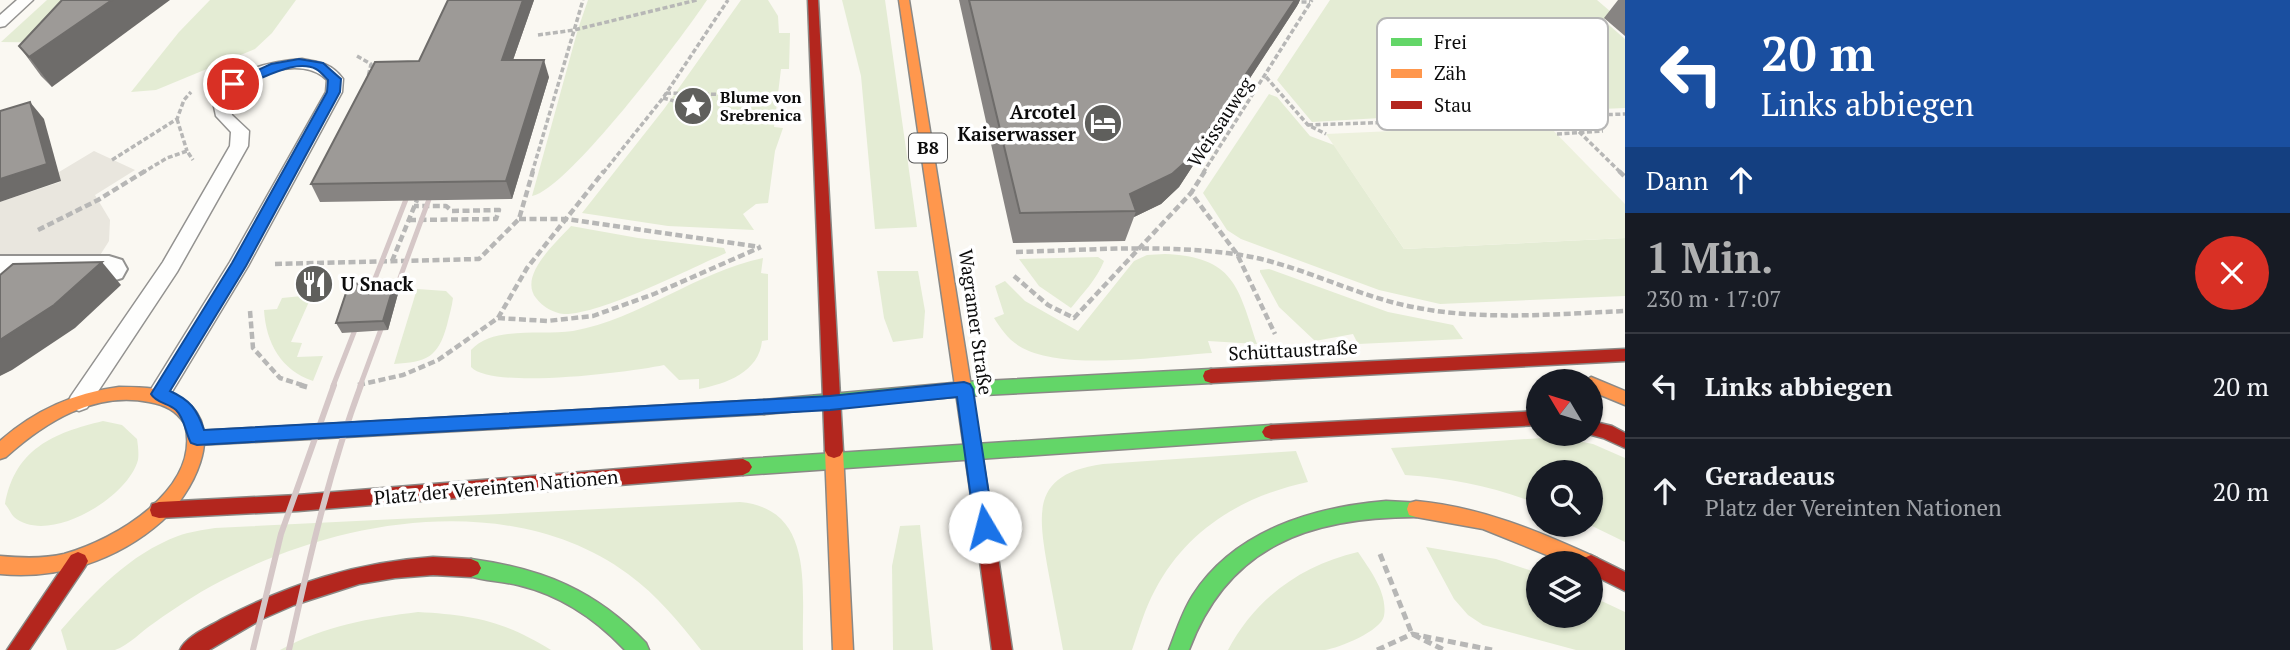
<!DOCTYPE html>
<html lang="de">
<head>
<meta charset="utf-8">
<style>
  :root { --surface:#171b24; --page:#20242c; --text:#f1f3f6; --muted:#9ea1a6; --line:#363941; --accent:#afb0b1 }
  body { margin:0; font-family:"PT Serif",serif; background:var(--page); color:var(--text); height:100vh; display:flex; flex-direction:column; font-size:26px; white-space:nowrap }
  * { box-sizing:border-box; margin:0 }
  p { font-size:23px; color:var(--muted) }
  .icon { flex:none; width:38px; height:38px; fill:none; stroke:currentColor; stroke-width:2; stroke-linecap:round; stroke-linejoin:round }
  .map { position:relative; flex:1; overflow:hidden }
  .side { display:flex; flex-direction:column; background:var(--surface); width:665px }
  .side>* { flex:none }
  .banner { background:#1a4fa0; color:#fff; overflow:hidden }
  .needle { width:46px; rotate:308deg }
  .tools { position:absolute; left:1526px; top:369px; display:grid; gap:14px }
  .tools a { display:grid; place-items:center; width:77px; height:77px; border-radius:50%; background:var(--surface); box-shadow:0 2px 5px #0004; font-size:35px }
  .pin { position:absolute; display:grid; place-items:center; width:60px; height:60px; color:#fff; margin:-30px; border:4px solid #fff; border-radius:50%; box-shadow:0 2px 7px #0007 }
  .me { position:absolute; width:77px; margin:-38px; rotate:352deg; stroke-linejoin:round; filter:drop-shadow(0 0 5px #0008) }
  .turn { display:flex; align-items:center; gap:24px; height:147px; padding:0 21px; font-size:32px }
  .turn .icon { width:91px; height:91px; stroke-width:2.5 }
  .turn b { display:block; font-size:49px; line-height:60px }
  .then { display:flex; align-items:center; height:66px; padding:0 21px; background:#0003; gap:14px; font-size:26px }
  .round { display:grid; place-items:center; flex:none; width:74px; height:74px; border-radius:37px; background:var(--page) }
  .headline { display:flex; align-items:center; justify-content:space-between; height:119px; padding:0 21px }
  h1 { font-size:42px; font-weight:700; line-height:52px; color:var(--accent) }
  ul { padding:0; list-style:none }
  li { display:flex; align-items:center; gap:21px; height:105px; padding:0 21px; border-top:2px solid var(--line) }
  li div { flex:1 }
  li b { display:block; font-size:26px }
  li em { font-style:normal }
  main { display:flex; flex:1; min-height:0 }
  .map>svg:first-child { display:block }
  .green { fill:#e4ecd4 }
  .pitch { fill:#edf1dd }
  .plaza { fill:#e9e6de }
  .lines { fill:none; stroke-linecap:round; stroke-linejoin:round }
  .lane-casing { stroke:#939290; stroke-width:3 }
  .street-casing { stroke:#939290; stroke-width:4 }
  .fast-casing { stroke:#8a8986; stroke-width:3 }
  .slow-casing { stroke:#8a8986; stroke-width:3 }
  .jam-casing { stroke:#8a8986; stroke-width:3 }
  .path-far2 { stroke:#b7b7b6; stroke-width:3.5; stroke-dasharray:5 2.5; stroke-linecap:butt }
  .path-far1 { stroke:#b7b7b6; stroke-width:4.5; stroke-dasharray:7 3.5; stroke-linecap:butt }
  .path { stroke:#b7b7b6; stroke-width:5; stroke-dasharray:8 4.5; stroke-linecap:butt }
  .lane { fill:#fefefd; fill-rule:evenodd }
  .street { fill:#fefefd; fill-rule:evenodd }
  .fast { fill:#63d668; fill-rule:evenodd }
  .slow { fill:#ff974d; fill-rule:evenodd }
  .jam { fill:#b3261e; fill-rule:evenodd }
  .rail-far1 { stroke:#d5c7c7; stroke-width:5 }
  .rail { stroke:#d5c7c7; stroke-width:6 }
  .wall { fill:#878482 }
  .shaded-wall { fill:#6e6c6a }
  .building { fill:#9d9a97; stroke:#6e6c6a; stroke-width:2 }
  .route { fill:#1a73e8; stroke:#114b97; stroke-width:2 }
  .labels { text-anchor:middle; stroke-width:7; stroke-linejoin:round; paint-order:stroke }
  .far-poi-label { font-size:16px; font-weight:bold; fill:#0c0c0c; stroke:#fff; text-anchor:start }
  .shield { fill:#fff; stroke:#555; stroke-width:2 }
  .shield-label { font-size:18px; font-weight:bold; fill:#0c0c0c }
  .poi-label { font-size:19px; font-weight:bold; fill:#0c0c0c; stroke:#fff; text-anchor:end }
  .street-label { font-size:19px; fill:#0c0c0c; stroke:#fff }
  .key { fill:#fff; stroke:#b6b6b6; stroke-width:2 }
  .key-label { font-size:19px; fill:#0c0c0c }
</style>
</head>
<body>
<main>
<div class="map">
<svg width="1625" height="650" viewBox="0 0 1625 650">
  <rect width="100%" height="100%" fill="#faf8f2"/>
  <g class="green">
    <polygon points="47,0 105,0 68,43 1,42"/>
    <polygon points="210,0 296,0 272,33 255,49 156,90 131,92 179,32"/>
    <path d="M588 0H707C684 35 567 190 532 196L578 29Z"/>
    <polygon points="741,0 768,0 778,16 779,33 790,33 789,69 781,69 774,127 783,128 775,151 768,203 756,204 743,214 754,230 668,226 582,213 664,109"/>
    <polygon points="842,0 885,0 917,227 875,229 861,76"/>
    <polygon points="1330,0 1597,0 1618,18 1602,19 1625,39 1625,108 1556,111 1552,108 1312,122 1277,80"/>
    <polygon points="1269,94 1277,97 1310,136 1334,145 1404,249 1625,238 1625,296 1440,304 1379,290 1241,239 1227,230 1203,193"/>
    <path d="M571 226 638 238 724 248 726 253C689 269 600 315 564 314 553 313 543 307 536 298 518 275 557 242 571 226Z"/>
    <path d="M1165 254C1234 257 1238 286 1257 344L1208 341 1212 353C1163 356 1060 372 1019 346 1008 339 1001 329 994 318L1004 314 995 286 1005 281 1025 301 1078 331 1134 261 1147 255Z"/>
    <path d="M1098 257 1104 261C1097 279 1083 293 1071 308L1039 286 1019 259Z"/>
    <path d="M763 258 761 273 768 274V340L762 341C759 372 726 384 699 389V379L679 380 664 365C631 372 492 390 471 367V350C493 325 542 336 573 331 640 319 696 272 763 258Z"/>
    <polygon points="1269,269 1388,312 1453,325 1463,339 1358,344 1353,334 1315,341 1279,307 1260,272 1260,270"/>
    <polygon points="877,271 918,271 925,311 923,338 893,342 884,318"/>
    <path d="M417 289 446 291 453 298C452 307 449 316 447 325 438 358 426 362 394 364Z"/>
    <path d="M312 295 291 342 302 343 297 357 323 356 313 381C281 370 266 343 264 310L277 309 282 298Z"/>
    <path d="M103 421 122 425 137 439C138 445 139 454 138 460 128 498 48 546 14 517 11 514 8 507 5 504 15 449 53 433 103 421Z"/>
    <path d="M1557 437 1593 444 1625 458V542L1590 525 1591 472H1538V504C1495 487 1451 478 1405 475L1391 448Z"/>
    <path d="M1296 451 1308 482C1243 496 1187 529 1155 590 1145 608 1139 630 1132 650H1063C1058 623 1053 597 1048 570 1038 512 1031 474 1103 464Z"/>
    <path d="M740 502C817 509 801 593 803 650H701C679 622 657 595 628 574 515 491 348 517 231 576 204 589 179 605 154 623 143 630 128 646 115 650 101 650 81 650 67 650L61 630C94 592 130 554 178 536 189 532 203 530 215 528Z"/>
    <polygon points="920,525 933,650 893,650 892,566 900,526"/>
    <polygon points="1426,547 1496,559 1538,573 1538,616 1591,616 1591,596 1625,612 1625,650 1576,650 1483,625 1468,615 1454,599"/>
    <path d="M1358 552C1370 570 1388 593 1384 616 1381 631 1339 648 1325 650 1300 650 1255 650 1228 650 1255 599 1301 565 1358 552Z"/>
    <path d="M418 612C473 615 504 621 551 650H280C324 626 370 618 418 612Z"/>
  </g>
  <polygon class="pitch" points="1547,124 1625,204 1625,238 1404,249 1326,134"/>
  <polygon class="plaza" points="94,151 135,170 95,195 110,220 109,241 92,268 0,316 0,202 60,182 59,172"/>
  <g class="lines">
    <g class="lane-casing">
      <g id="lane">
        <polygon points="17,0 33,0 5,26 0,27 0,15"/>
        <path d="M302 59C320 62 332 64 343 79L342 92 248 266 167 400 159 403 151 400 148 394 230 262 326 92 327 80C302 54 244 74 229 102L232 115 249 131 248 146 177 272 87 408 79 411 71 408 68 402 71 396 163 262 230 146 231 132 216 116 213 102C231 70 266 62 302 59Z"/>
      </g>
    </g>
    <g class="street-casing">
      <polygon id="street" points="0,256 109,256 122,260 127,269 122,278 109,282 0,282"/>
    </g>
    <g class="fast-casing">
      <g id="fast">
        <polygon points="1211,369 1217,371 1219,376 1217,381 1211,383 964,396 764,414 758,412 756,407 758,402 764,400 964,382"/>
        <polygon points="1271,425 1277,427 1280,432 1277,437 1271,439 743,475 737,472 734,467 737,462 743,459"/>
        <path d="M1386 501 1423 503 1425 509 1423 515 1416 517C1311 517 1228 545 1189 650H1169C1176 632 1182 612 1193 595 1235 530 1314 507 1386 501Z"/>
        <path d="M471 559C543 569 595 590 646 643L649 650H625C596 619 560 595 518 585 501 581 481 581 464 574L461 568 464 562Z"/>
      </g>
    </g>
    <g class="slow-casing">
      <g id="slow">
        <polygon points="899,0 909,0 992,517 990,523 983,525 976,523 974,517"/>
        <polygon points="1591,377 1625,391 1625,405 1591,391 1591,382 1584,382"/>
        <path d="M119 387C141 387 167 387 185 401 227 431 191 495 162 521 118 560 58 580 0 574V556C22 558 43 559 64 554 115 540 202 489 185 424 176 410 165 405 149 402 94 391 45 422 6 457L0 459V441C34 411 73 393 119 387Z"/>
        <polygon points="834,444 840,446 843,451 853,650 833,650 825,451 828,446"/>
        <path d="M1416 501C1481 507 1538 531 1597 558L1600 564 1597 570 1591 573V564H1569L1483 529 1416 517 1409 515 1407 509 1409 503Z"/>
      </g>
    </g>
    <g class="jam-casing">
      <g id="jam">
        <polygon points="808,0 818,0 843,451 840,456 834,458 828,456 825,451"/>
        <polygon points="1625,349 1625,361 1211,383 1205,381 1203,376 1205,371 1211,369"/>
        <polygon points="764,400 770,402 772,407 770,412 764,414 197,445 191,443 188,438 191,433 197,431"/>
        <polygon points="1538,411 1538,425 1271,439 1265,437 1262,432 1265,427 1271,425"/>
        <polygon points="1591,421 1612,426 1625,433 1625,448 1603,438 1588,434 1591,434"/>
        <polygon points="743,459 749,462 752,467 749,472 743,475 298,511 159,518 152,516 150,510 152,504 159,502 298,495"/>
        <polygon points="983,509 990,511 992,517 1012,650 992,650 974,517 976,511"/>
        <polygon points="78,552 85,555 88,561 85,567 29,650 7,650 71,555"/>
        <polygon points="1591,555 1625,572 1625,591 1591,574 1591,564 1582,564 1584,558"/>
        <path d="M433 557 471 559 478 562 481 568 478 574 471 577 433 575 395 578 359 584 294 605 262 619 209 650H180C186 636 209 627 222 619 290 584 357 562 433 557Z"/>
      </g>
    </g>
    <g class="path-far2">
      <polyline points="1294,2 1310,2"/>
      <polyline points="538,35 574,30 697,0"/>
      <polyline points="357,56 371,64 368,77"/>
      <polyline points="1266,77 1308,125 1326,134"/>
      <polyline points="666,93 777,96"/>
      <polyline points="663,98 693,106"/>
      <polyline points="1563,116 1621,173"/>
      <polyline points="177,119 187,151"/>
      <polyline points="1308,125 1625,114"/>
      <polyline points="1557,134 1603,131"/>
      <polyline points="112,160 177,119 184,100 191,92"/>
      <polyline points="142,173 167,158 187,151 193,160"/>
      <polyline points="532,173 583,0"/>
      <polyline points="603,173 663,98 728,0"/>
      <polyline points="1203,173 1312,0"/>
    </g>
    <g class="path-far1">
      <polyline points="1205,171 1191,193 1237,254 1275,334"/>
      <polyline points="1619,171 1625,177"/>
      <polyline points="519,219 566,219 760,247"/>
      <polyline points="409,220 496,219 499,210 452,211 446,206 414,206"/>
      <polyline points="38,230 98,200 145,171"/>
      <path d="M1016 252C1088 250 1162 244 1234 254 1296 262 1351 295 1413 307 1482 321 1554 314 1625 311"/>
      <polyline points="392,261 417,200"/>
      <polyline points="275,264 479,259 519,219 533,171"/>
      <polyline points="1014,276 1048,305 1074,318 1191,193"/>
      <polyline points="250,311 253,348 280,378 305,386"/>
      <polyline points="498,318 547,321 593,316 654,294 761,247"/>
      <polyline points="358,385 403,375 438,360 498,318 527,268 604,171"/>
    </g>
    <g class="path">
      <polyline points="300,385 307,387"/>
      <polyline points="1380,554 1412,634 1444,650"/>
      <polyline points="1377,650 1412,634 1492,650"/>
    </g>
    <use href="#lane" class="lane"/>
    <use href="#street" class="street"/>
    <use href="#fast" class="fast"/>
    <use href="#slow" class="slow"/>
    <use href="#jam" class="jam"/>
    <g class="rail-far1">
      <polyline points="333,386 412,184"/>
      <polyline points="360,386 435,183"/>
    </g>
    <g class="rail">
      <polyline points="253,650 281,534 334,385"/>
      <path d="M289 650C309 560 329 471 361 385"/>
    </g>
  </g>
  <g class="wall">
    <polygon points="62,0 52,87 41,76 19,46"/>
    <polygon points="448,0 534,0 513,60 549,77 512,199 320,202 311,184 419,61"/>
    <polygon points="959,0 1300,0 1297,6 1179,187 1161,204 1134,217 1125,241 1013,243"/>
    <polygon points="1618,0 1625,0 1625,36 1604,18"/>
    <polygon points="395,281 399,290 388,330 342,333 336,323"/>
  </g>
  <g class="shaded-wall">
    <polygon points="112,0 170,0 52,87 29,57"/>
    <polygon points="523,0 534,0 507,77 502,60"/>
    <polygon points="1295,0 1300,0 1297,6 1179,187 1161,204 1134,217 1136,211 1130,194"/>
    <polygon points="544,60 549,77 512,199 506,181"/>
    <polygon points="30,102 44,119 61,181 0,202 0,179"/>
    <polygon points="102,262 121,285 75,328 12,370 0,376 0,340"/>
    <polygon points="395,281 399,290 388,330 383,321"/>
  </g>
  <g class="building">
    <polygon points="62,0 112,0 29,57 19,46"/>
    <polygon points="448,0 523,0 502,60 544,60 506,181 311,184 375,62 419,61"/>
    <polygon points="969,0 1295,0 1191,157 1172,174 1130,194 1136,211 1020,213"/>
    <polygon points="30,102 47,164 0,179 0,111"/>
    <polygon points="102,262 54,305 0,340 0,275 13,264"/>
    <polygon points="395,281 383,321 336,323 349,284"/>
  </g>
  <path class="route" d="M299 59 323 63 341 79 340 92 246 266 170 391C190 400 197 409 204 430L830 396 964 382 970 384 973 389 994 527 991 533 985 536 978 533 975 527 957 397 830 410 197 445 191 443C185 432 185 419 176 410 168 403 156 403 151 394L232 263 327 92 328 80C325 77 320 71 316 69 288 55 242 96 227 84L271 64Z"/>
  <defs>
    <g id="sight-disc" transform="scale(2.0125)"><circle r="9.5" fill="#5f5f5c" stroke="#fff"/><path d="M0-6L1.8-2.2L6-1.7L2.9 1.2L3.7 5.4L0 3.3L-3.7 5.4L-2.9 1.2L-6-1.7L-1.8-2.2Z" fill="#fff"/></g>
    <g id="hotel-disc" transform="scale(2.0125)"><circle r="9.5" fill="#5f5f5c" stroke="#fff"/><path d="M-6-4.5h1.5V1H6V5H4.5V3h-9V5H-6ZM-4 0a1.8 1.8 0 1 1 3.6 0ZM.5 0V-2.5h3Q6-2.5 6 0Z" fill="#fff"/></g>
    <g id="restaurant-disc" transform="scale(2.0125)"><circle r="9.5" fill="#5f5f5c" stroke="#fff"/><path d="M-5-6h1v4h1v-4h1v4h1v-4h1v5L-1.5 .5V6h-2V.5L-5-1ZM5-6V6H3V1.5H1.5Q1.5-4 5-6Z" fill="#fff"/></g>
  </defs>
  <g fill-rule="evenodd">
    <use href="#sight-disc" x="693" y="106"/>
    <use href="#hotel-disc" x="1103" y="123"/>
    <use href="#restaurant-disc" x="314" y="284"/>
  </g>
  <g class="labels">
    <g class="far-poi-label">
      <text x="720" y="103">Blume von<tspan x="720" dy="18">Srebrenica</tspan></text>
    </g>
    <rect class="shield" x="909" y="133.5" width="38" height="29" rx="5"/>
    <g class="shield-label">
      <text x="928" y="154">B8</text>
    </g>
    <g class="poi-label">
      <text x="1076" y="119">Arcotel<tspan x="1076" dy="22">Kaiserwasser</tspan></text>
      <text x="341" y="291" text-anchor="start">U Snack</text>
    </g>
    <g class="street-label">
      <text transform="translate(1220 122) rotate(-57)" y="7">Weissauweg</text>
      <text transform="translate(976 322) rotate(82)" y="7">Wagramer Straße</text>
      <text transform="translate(1293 350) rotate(-3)" y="7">Schüttaustraße</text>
      <text transform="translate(496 487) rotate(-5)" y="7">Platz der Vereinten Nationen</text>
    </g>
  </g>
  <rect x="1377" y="18" width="231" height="112" rx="10" class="key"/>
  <rect x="1391" y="38" width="31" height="8" fill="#63d668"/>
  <rect x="1391" y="69" width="31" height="9" fill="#ff974d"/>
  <rect x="1391" y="101" width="31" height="8" fill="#b3261e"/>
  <g class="key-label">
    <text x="1434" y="49">Frei</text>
    <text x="1434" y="80">Zäh</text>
    <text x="1434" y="112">Stau</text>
  </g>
</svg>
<div class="tools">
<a><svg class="needle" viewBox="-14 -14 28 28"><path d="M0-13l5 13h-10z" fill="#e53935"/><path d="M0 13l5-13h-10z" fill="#9ea1a6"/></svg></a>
<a><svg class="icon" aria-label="search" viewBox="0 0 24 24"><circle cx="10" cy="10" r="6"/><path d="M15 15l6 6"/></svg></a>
<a><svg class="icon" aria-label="layers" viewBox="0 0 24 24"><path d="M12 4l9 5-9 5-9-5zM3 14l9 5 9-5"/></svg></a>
</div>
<div class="pin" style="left:233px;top:84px;background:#d93025"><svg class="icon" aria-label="arrive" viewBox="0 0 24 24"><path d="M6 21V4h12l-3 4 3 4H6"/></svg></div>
<svg class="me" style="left:985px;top:527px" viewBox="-20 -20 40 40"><circle r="19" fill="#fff"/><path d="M0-13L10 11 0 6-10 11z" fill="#1a73e8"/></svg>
</div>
<section class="side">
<div class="banner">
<div class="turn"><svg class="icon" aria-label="left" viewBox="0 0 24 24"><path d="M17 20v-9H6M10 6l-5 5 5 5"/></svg><div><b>20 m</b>Links abbiegen</div></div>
<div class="then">Dann<svg class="icon" aria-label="ahead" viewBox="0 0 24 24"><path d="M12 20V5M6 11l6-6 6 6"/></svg></div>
</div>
<div class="headline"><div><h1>1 Min.</h1><p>230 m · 17:07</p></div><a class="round" style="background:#d93025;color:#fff"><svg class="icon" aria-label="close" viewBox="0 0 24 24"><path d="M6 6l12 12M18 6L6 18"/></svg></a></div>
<ul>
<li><svg class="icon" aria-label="left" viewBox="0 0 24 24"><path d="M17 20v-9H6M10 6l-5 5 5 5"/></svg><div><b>Links abbiegen</b></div><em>20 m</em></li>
<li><svg class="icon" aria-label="ahead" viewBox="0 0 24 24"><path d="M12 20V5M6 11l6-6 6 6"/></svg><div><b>Geradeaus</b><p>Platz der Vereinten Nationen</p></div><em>20 m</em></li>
</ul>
</section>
</main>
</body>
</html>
